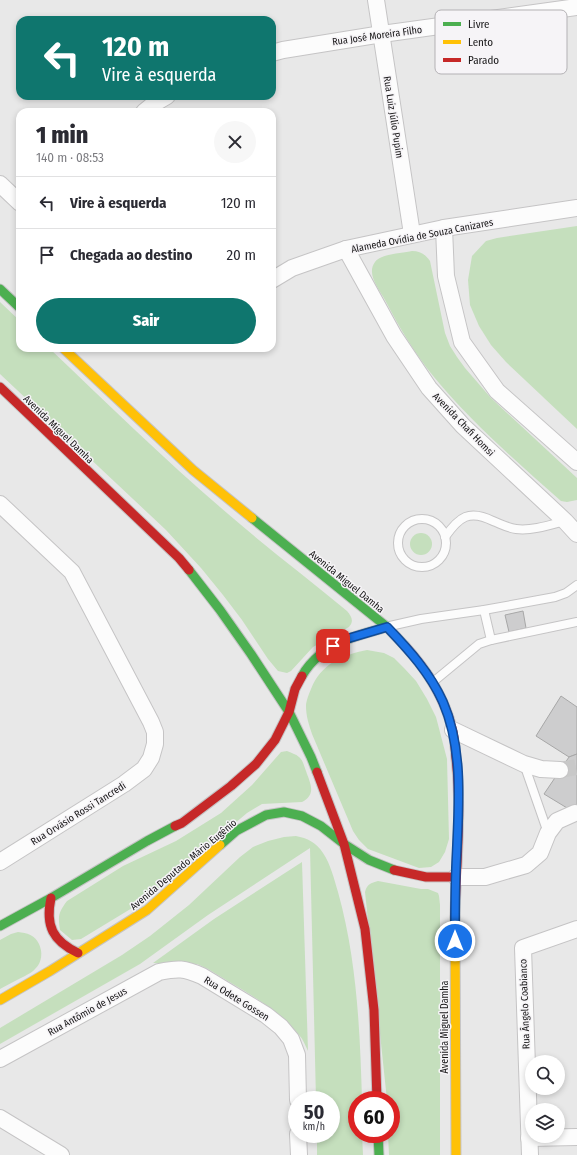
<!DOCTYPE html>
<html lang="pt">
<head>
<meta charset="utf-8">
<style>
  :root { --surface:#fff; --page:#f7f7f7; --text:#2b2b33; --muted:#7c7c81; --line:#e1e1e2; --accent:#0f766e }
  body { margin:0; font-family:"Fira Sans Condensed",sans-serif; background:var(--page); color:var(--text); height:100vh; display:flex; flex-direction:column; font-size:15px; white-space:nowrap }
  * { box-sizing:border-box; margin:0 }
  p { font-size:13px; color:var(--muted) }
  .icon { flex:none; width:22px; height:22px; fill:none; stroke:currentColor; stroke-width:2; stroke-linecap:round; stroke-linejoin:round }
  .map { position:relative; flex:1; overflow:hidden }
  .drawer { position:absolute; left:16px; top:108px; width:260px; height:244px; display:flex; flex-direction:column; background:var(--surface); border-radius:12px; box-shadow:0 2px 6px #0003 }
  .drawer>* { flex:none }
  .top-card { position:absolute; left:16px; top:16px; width:260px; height:84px; border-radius:12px; box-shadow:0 2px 6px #0003; background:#0f766e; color:#fff; overflow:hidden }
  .fabs { position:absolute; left:525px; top:1055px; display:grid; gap:8px }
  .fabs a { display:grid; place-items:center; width:40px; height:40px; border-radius:50%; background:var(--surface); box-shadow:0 2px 6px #0003; font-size:20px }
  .speed { position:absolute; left:288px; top:1091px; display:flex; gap:8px; font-size:20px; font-weight:700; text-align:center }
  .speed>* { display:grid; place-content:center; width:52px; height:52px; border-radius:50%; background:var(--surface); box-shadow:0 2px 6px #0003; line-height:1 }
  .speed small { font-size:10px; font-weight:400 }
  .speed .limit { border:6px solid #d22; background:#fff; color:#111 }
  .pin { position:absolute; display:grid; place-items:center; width:34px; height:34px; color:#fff; margin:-17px; border-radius:8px; box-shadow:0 2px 6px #0006 }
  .me { position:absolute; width:44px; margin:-22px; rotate:0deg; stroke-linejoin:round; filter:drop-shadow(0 0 3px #0008) }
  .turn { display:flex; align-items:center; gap:14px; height:84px; padding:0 20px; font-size:18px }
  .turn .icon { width:52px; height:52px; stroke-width:2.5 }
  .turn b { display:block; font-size:28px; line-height:34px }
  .round { display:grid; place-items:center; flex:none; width:42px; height:42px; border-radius:21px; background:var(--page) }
  .headline { display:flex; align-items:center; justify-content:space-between; height:68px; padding:0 20px }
  h1 { font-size:24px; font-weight:800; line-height:30px }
  .button { display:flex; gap:8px; margin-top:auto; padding:8px 20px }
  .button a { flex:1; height:46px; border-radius:24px; background:var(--accent); color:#fff; font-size:16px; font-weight:800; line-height:46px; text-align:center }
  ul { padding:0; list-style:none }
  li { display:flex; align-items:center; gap:12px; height:52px; padding:0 20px; border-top:1px solid var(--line) }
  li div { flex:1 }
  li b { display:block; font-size:15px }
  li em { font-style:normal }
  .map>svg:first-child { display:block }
  .green { fill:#c5dfbd }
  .building { fill:#cdcdce; stroke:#a7a7a7 }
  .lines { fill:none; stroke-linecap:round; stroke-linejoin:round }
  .street-tunnel { stroke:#c8c8c8; stroke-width:16; stroke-dasharray:16 8; stroke-linecap:butt }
  .lane-casing { stroke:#c5c4c5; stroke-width:10 }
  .street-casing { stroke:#c5c4c5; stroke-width:18 }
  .fast-casing { stroke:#c5c4c5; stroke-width:11 }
  .slow-casing { stroke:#c5c4c5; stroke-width:11 }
  .jam-casing { stroke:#c5c4c5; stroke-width:11 }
  .lane { stroke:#fcfcfc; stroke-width:8 }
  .street { stroke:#fcfcfc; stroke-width:16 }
  .fast { stroke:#4caf50; stroke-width:9 }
  .slow { stroke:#ffc107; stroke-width:9 }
  .jam { stroke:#c62828; stroke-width:9 }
  .route-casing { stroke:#114b97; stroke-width:10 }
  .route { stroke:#1a73e8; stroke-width:7 }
  .labels { text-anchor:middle; stroke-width:3; stroke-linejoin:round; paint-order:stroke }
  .street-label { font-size:10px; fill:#161516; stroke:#f6f4f7 }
  .key { fill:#f6f4f7; stroke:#b3b1b4; stroke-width:1 }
  .key-label { font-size:11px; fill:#161516 }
</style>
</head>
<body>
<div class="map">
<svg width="577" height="1155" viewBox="0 0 577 1155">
  <rect width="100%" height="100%" fill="#e8e8e8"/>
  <g class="green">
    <polygon points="577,226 577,429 506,362 491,345 479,326 470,305 468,280 472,256 486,241 497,238"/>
    <path d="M412 251C420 251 425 254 430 261L445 333 450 346 457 357 465 368 491 398 577 478V500L567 502 561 501C517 462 472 423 434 377 415 354 399 327 385 300 379 289 366 274 375 262 380 254 403 253 412 251Z"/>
    <path d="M0 302 20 321V348H49C110 406 170 465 234 519 271 551 310 580 347 611 352 617 354 621 349 627L313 647 291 671 287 673 278 671 268 659 242 620 223 595 201 568 166 530 0 374Z"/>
    <circle cx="421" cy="544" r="11"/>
    <path d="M367 650 384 653 394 658 404 668 416 681 427 699 436 717 447 759 449 839 445 852 439 862 431 867 419 868 368 849 359 840 353 831 312 734C309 725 306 716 306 706 306 701 309 694 311 689 321 664 342 655 367 650Z"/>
    <path d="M287 751C291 753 296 754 299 757 303 760 304 766 306 771 310 783 317 794 302 802L262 804 247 813 142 902 81 939 72 940 60 930C58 916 58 913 67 901L123 866 176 841 221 813 252 785 281 752Z"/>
    <path d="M296 836C307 838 317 843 323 853 331 865 334 879 338 892 357 960 360 1031 362 1100H357V1134H362L363 1155H317V1134H331V1100H316L310 848 208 915 140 964 0 1044V1028L122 955 150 936 189 905 240 857 253 847 268 841 284 837Z"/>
    <path d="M302 862 308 1051C305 1045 303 1039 299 1035 277 1007 238 988 208 969L197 964 153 963 214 919Z"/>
    <path d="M378 881 421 889H428L438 893 439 896 440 905V1155H389L388 1134H391V1100H387L365 892C367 884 371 883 378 881Z"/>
    <path d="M18 932C27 933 35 935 39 944 43 952 42 963 35 969 33 972 28 974 25 976 16 980 8 985 0 989V940L11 934Z"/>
  </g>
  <g class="building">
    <polygon points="523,611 526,628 509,632 505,615"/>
    <polygon points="561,696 577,707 577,754 569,757 536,736"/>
    <polygon points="577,754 577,814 544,794 569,757"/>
  </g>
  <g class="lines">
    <polyline class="street-tunnel" points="560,770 577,767"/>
    <g class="lane-casing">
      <g id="lane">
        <circle cx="422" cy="543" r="24"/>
        <path d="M445 537C459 517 469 509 493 521 501 524 508 528 516 529 532 531 550 525 565 521"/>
        <polyline points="484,610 491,640"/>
        <polyline points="390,626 421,619 484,610 555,597 566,593 577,585"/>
        <polyline points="433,682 479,644 491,640 577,622"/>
        <polyline points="524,764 548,833"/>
      </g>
    </g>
    <g class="street-casing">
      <g id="street">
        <polyline points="376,0 412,234"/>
        <polyline points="272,53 283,50 382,34 577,7"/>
        <polyline points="144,112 155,103 167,96"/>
        <polyline points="0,184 20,203"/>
        <polyline points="444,228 446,276 462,342 497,391 577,462"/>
        <polyline points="346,249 394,336 429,388 463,426 565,521 577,534"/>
        <polyline points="272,280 292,268 346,249 444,228 577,208"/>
        <polyline points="0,504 72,572 151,722 155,732 155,744 151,758 144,769 124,784 0,862"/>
        <polyline points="453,730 524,764 541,769 560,770"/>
        <polyline points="456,877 485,877 526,865 540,853 548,833 557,821 575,813"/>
        <path d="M0 1059 159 972C178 968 184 968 202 976L266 1015 281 1027 291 1039 297 1055 298 1100"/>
        <polyline points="0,1118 61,1155"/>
        <polyline points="298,1134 299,1155"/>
        <polyline points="529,1138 577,1137"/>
        <polyline points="530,1155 523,948 577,929"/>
      </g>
    </g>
    <g class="fast-casing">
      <g id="fast">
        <polyline points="0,289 20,308"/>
        <polyline points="252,518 387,627 405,646"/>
        <polyline points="189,570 220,610 251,654 289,712 311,757 317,772"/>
        <path d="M302 676C310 661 329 645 345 640 358 635 373 631 387 627"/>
        <polyline points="220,845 236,831 266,815 284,812 302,816 321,826 344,844 369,860 394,870"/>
        <polyline points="0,926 51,898 147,841 175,826"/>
        <polyline points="378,1134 379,1155"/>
      </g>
    </g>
    <g class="slow-casing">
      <g id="slow">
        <polyline points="63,348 193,470 252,518"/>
        <polyline points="455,917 456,1155"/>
        <polyline points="0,1000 50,971 147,910 220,845"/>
      </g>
    </g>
    <g class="jam-casing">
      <g id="jam">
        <polyline points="0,387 179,558 189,570"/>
        <path d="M405 646C427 670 444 697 452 728 455 737 455 748 456 758 462 811 456 865 455 917"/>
        <polyline points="317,772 344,844 365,929 374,1010 377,1100"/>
        <polyline points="175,826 182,823 231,786 256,764 275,740 289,712 295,689 302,676"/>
        <polyline points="394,870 426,877 456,877"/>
        <path d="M51 898C45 926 53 941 78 953"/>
      </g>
    </g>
    <use href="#lane" class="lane"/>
    <use href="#street" class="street"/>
    <use href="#fast" class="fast"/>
    <use href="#slow" class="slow"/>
    <use href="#jam" class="jam"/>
  </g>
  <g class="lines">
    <g class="route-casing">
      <path id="route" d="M333 646 343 640 387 627C409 650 430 673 443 702 465 753 458 813 456 868 455 892 455 916 455 941"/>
    </g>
    <use href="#route" class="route"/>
  </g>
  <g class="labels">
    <g class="street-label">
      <text transform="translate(377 35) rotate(-8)" y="4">Rua José Moreira Filho</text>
      <text transform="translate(394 117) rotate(81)" y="4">Rua Luiz Júlio Pupim</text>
      <text transform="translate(422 235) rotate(-11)" y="4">Alameda Ovídia de Souza Canizares</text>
      <text transform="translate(464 424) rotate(46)" y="4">Avenida Chafi Homsi</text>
      <text transform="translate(59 429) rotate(44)" y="4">Avenida Miguel Damha</text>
      <text transform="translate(347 581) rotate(39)" y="4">Avenida Miguel Damha</text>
      <text transform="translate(78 813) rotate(-32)" y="4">Rua Orvásio Rossi Tancredi</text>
      <text transform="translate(183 864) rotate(-40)" y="4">Avenida Deputado Mário Eugênio</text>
      <text transform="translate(237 998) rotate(32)" y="4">Rua Odete Gossen</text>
      <text transform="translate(524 1004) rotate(-92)" y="4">Rua Ângelo Coabianco</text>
      <text transform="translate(87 1011) rotate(-29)" y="4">Rua Antômio de Jesus</text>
      <text transform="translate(444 1027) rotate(-90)" y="4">Avenida Miguel Damha</text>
    </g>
  </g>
  <rect x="435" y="10" width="132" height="64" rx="6" class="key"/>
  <rect x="443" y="22" width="18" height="4" fill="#4caf50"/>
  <rect x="443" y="40" width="18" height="4" fill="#ffc107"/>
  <rect x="443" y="58" width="18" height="4" fill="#c62828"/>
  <g class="key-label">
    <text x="468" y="28">Livre</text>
    <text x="468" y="46">Lento</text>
    <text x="468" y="64">Parado</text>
  </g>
</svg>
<div class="fabs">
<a><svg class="icon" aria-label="search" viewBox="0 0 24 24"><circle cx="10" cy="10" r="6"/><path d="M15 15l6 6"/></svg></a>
<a><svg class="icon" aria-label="layers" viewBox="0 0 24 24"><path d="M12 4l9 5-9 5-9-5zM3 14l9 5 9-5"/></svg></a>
</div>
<div class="speed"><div>50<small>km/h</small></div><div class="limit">60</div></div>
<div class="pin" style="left:333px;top:646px;background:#d93025"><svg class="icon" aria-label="arrive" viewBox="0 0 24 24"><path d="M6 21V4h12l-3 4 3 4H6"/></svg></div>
<svg class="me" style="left:455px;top:941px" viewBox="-20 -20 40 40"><circle r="17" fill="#1a73e8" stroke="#fff" stroke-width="3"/><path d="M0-11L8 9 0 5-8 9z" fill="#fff"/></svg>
<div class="top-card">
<div class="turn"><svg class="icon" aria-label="left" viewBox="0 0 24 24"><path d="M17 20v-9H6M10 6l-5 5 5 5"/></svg><div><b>120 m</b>Vire à esquerda</div></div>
</div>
<section class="drawer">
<div class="headline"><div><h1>1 min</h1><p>140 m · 08:53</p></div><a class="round"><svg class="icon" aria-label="close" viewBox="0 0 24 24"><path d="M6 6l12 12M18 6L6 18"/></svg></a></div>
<ul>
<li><svg class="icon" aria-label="left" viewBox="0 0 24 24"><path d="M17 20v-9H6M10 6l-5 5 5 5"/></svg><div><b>Vire à esquerda</b></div><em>120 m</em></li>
<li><svg class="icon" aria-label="arrive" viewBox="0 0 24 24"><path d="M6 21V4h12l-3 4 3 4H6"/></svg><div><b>Chegada ao destino</b></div><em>20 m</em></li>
</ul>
<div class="button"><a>Sair</a></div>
</section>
</div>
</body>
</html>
